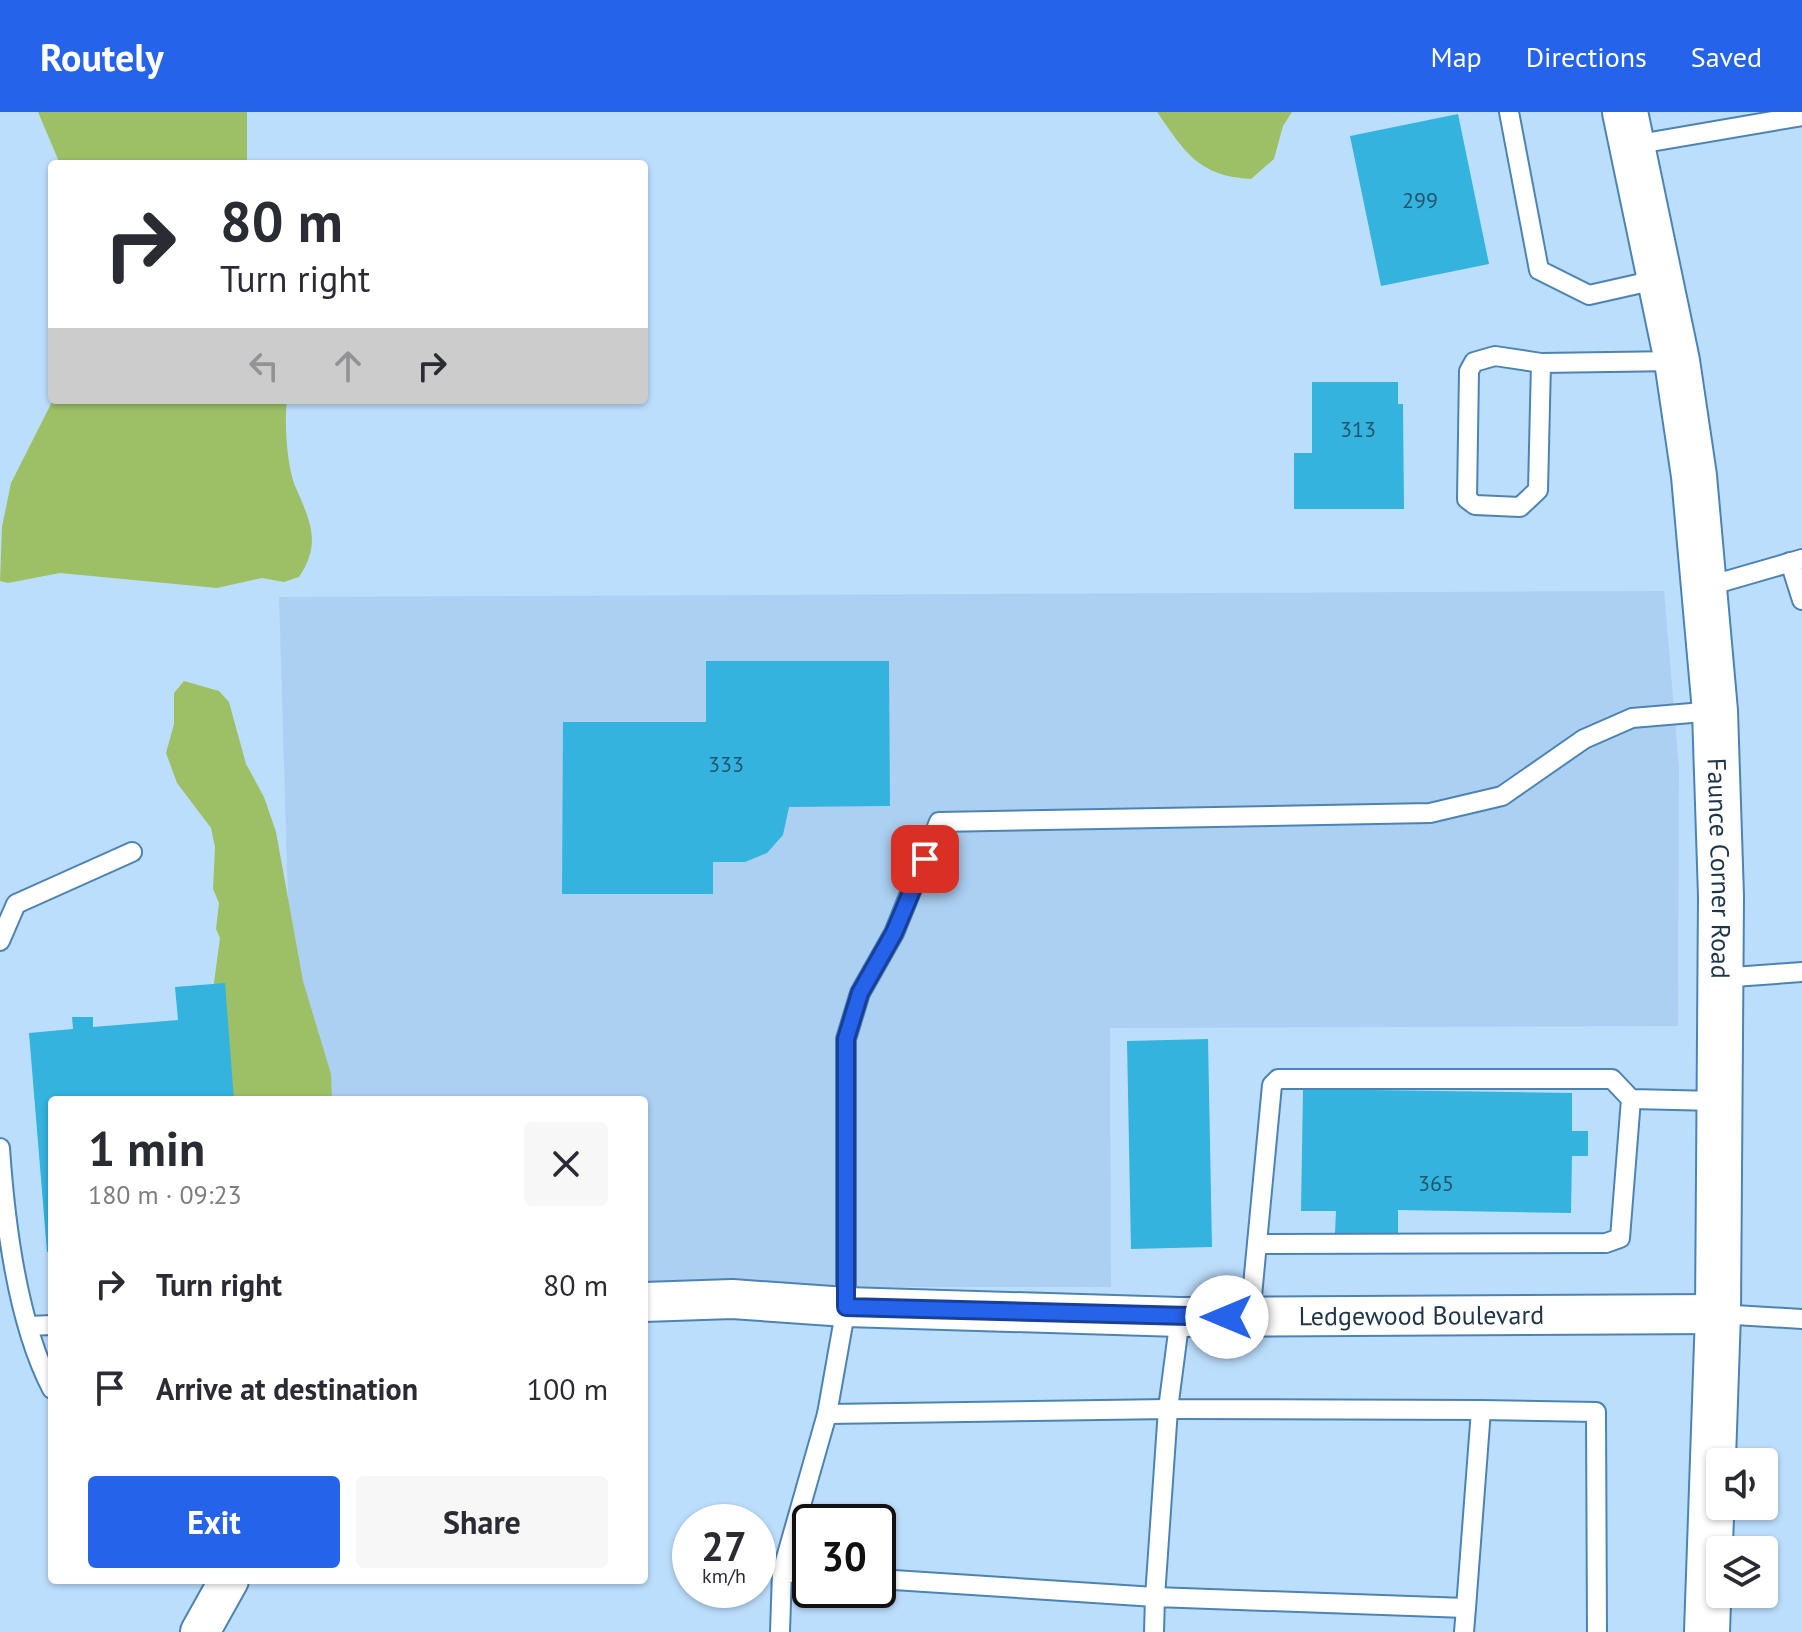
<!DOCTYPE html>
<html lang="en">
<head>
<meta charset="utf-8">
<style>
  :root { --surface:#fff; --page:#f7f7f7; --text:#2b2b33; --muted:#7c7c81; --accent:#2563eb }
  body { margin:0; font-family:"PT Sans",sans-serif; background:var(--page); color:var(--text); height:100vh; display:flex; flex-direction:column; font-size:30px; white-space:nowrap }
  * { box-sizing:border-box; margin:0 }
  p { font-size:26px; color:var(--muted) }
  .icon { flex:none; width:44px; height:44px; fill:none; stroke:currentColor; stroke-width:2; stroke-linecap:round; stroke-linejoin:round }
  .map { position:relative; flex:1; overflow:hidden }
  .sheet { position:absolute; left:48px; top:984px; width:600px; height:488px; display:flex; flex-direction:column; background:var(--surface); border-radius:8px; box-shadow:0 2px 6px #0004 }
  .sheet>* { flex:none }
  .guide { position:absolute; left:48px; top:48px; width:600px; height:244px; border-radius:8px; box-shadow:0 2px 6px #0004; background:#fff; color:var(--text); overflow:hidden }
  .tools { position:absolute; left:1706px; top:1336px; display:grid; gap:16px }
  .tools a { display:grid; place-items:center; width:72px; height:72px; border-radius:8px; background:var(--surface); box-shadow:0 2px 6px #0004; font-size:40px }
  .speed { position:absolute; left:672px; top:1392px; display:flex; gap:16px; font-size:40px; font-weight:700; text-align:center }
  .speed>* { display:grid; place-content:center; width:104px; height:104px; border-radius:50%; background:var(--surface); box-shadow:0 2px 6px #0004; line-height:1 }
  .speed small { font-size:20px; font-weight:400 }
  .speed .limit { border:4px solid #111; border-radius:12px; background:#fff; color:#111 }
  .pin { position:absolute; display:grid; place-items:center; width:68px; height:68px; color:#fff; margin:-34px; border-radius:16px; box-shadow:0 4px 12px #0006 }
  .me { position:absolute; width:88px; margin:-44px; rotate:270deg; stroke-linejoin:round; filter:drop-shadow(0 0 6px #0008) }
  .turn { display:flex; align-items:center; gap:28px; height:168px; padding:0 40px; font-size:36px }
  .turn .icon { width:104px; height:104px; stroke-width:2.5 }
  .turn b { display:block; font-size:56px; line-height:68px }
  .lanes { display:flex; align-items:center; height:76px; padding:0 40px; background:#0003; justify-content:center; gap:40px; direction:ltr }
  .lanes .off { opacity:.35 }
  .round { display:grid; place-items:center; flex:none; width:84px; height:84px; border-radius:8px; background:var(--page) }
  .overview { display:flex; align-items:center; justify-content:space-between; height:136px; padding:0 40px }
  h1 { font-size:48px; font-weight:700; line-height:60px }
  .primary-button { display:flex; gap:16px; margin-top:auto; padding:16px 40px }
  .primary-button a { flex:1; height:92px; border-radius:8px; background:var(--accent); color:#fff; font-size:32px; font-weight:700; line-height:92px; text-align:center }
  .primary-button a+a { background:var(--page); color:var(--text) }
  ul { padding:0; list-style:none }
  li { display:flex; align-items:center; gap:24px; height:104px; padding:0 40px }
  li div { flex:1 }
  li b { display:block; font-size:30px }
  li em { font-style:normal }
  header { display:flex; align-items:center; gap:48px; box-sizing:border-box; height:112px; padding:0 40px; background:var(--accent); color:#fff }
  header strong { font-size:38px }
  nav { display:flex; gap:44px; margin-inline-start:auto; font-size:28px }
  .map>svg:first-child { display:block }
  .built { fill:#acd0f2 }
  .green { fill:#9dc067 }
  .building { fill:#34b3df }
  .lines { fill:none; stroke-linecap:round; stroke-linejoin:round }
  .lane-casing { stroke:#4d83b3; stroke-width:22 }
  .street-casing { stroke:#4d83b3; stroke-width:42 }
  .secondary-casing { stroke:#4d83b3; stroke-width:48 }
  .lane { stroke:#fff; stroke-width:18 }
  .street { stroke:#fff; stroke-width:38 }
  .secondary { stroke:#fff; stroke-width:44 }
  .route-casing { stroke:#184099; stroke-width:20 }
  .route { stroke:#2563eb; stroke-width:14 }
  .labels { text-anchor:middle; stroke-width:6; stroke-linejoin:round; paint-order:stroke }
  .number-label { font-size:22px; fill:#24546e }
  .street-label { font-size:26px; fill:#1e3549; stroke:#bcdefd }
</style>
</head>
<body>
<header>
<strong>Routely</strong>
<nav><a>Map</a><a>Directions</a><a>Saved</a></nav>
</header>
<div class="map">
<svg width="1802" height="1520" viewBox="0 0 1802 1520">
  <rect width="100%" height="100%" fill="#bcdefd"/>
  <polygon class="built" points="1664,479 1679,656 1678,914 1110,916 1111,1175 644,1175 644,988 294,988 279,485"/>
  <g class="green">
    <polygon points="38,0 247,0 247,52 60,52"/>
    <path d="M1157 0H1292L1283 14 1274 47 1251 67C1198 64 1185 40 1157 0Z"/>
    <path d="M53 288H287C284 310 287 356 296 376 310 409 322 431 299 465L284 470 262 466 217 476 60 461 8 471 0 469 2 415 11 371Z"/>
    <polygon points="184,569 219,579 229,590 246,652 264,685 276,720 303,869 331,962 332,988 225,988 209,908 220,826 216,817 219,791 213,777 215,735 211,716 177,671 166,641 174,612 174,581"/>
  </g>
  <g class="building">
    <polygon points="1458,2 1489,152 1381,174 1350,24"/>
    <polygon points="1312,270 1398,270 1398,292 1403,292 1404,397 1294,397 1294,341 1312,341"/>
    <polygon points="706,549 889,549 890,694 789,695 783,723 767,741 745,750 713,750 713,782 562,782 563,610 706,610"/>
    <polygon points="225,871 234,988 52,988 52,1140 47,1140 29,921 73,917 72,905 93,905 93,915 178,908 175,875"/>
    <polygon points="1208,927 1212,1135 1131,1137 1127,929"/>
    <polygon points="1303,977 1572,981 1572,1019 1588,1019 1588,1044 1572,1044 1571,1101 1398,1098 1398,1122 1335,1121 1336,1099 1301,1099"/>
  </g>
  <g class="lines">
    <g class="lane-casing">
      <g id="lane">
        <polyline points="1509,0 1539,158 1589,183 1660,167"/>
        <polyline points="1633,33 1802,4"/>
        <polyline points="1541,251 1538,378 1520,395 1475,393 1467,387 1469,259 1474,250 1495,244 1541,251 1677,249"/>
        <polyline points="1790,450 1802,488"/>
        <polyline points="1705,475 1802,447"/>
        <polyline points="0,829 16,792 132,740"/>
        <polyline points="1720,866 1802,860"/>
        <path d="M0 1036C5 1110 18 1212 52 1277"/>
        <polyline points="1257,1132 1606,1131 1620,1126 1631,987"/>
        <polyline points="1718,1202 1802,1207"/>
        <polyline points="1250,1205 1272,973 1278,967 1612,967 1631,987 1717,989"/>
        <polyline points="29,1214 52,1213"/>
        <polyline points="1481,1298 1596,1300 1597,1520"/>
        <polyline points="827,1302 1168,1297 1155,1485 878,1467"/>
        <polyline points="782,1460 810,1462"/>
        <polyline points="780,1520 782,1460 827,1302 846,1195 846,927 860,881 894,821 939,710 1430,701 1502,684 1584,627 1632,606 1715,599"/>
        <polyline points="1154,1520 1155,1485 1466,1496 1481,1298 1168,1297 1180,1205"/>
        <polyline points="1464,1520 1466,1496"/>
      </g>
    </g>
    <g class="street-casing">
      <g id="street">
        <path id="s1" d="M644 1190 732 1187 846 1195 1180 1205 1718 1202"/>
        <polyline points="200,1520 229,1468"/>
      </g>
    </g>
    <g class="secondary-casing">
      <g id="secondary">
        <path id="s2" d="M1625 0 1677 249 1694 364 1715 599 1721 784 1718 1202 1707 1520"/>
      </g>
    </g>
    <use href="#lane" class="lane"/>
    <use href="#street" class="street"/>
    <use href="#secondary" class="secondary"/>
  </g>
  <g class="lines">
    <g class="route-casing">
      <polyline id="route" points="925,747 894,821 860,881 846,927 846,1195 1227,1205"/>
    </g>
    <use href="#route" class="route"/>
  </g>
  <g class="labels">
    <g class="number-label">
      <text x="1420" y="96">299</text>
      <text x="1358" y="325">313</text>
      <text x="726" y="660">333</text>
      <text x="1436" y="1079">365</text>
    </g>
    <g class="street-label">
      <text dy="9" stroke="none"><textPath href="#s2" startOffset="764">Faunce Corner Road</textPath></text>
      <text dy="9" stroke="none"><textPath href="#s1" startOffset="778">Ledgewood Boulevard</textPath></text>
    </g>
  </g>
</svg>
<div class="tools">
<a><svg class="icon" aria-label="sound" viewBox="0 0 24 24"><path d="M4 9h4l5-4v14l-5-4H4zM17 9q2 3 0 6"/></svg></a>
<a><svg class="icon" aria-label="layers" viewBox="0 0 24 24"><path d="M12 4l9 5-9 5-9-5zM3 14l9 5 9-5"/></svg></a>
</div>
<div class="speed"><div>27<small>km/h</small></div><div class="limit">30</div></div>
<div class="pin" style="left:925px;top:747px;background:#d93025"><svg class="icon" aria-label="arrive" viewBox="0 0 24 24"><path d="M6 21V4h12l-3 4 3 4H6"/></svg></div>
<svg class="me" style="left:1227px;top:1205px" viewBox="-20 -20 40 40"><circle r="19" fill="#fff"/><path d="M0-13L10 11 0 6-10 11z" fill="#2563eb"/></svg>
<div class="guide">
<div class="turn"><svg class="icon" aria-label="right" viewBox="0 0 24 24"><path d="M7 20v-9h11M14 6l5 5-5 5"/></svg><div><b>80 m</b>Turn right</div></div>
<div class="lanes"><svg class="icon off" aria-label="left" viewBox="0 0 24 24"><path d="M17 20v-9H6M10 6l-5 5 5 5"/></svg><svg class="icon off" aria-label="ahead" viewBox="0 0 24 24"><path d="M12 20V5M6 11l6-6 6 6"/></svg><svg class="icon" aria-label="right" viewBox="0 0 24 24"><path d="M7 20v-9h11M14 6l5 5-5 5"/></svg></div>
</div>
<section class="sheet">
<div class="overview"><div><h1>1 min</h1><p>180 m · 09:23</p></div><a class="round"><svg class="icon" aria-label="close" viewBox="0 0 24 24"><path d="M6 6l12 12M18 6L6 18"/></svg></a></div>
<ul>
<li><svg class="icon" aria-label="right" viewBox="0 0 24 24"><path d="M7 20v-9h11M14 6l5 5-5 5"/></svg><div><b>Turn right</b></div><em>80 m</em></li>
<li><svg class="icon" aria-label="arrive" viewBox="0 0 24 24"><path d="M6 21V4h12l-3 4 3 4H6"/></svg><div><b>Arrive at destination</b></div><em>100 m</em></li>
</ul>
<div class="primary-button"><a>Exit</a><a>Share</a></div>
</section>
</div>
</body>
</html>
